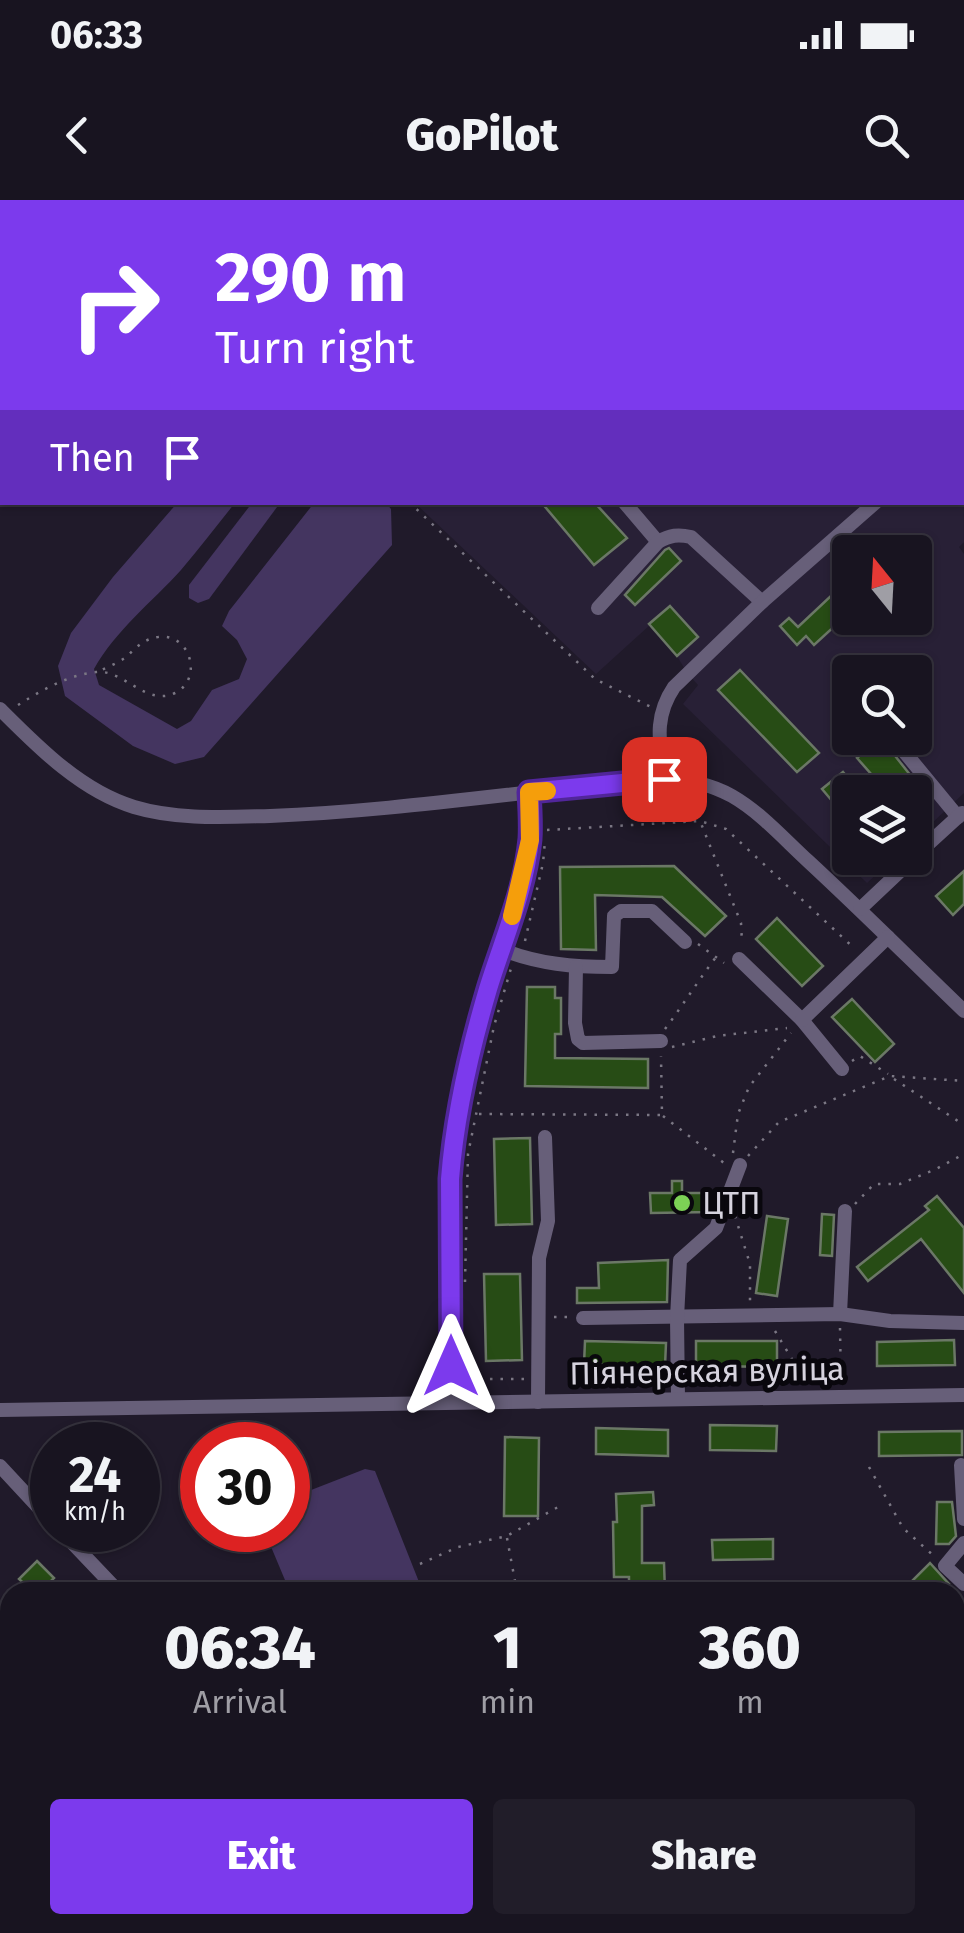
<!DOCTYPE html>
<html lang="en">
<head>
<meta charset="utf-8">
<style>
  :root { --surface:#181420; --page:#211d29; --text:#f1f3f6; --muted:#9f9ea5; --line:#36333e; --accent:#7c3aed }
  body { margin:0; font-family:"Fira Sans",sans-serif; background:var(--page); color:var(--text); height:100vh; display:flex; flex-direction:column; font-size:38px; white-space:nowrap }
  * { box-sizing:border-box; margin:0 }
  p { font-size:32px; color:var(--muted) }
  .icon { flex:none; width:55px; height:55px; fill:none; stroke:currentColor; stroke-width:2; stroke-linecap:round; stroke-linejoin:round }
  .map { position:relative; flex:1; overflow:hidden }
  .drawer { position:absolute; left:0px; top:1382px; width:965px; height:352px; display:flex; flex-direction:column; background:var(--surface); border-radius:30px 30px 0 0; box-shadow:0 2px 8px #0004,0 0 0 2px var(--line) }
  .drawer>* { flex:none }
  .guide { position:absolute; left:0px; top:0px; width:965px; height:305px; box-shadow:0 2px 8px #0004,0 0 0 2px var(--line); background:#7c3aed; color:#fff; overflow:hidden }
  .needle { width:65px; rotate:342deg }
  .buttons { position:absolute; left:832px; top:335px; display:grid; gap:20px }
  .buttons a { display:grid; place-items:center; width:100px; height:100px; border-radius:10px; background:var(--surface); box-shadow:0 2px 8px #0004,0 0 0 2px var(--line); font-size:50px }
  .speed { position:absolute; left:30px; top:1222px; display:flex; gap:20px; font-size:50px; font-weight:700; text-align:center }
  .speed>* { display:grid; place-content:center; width:130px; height:130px; border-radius:50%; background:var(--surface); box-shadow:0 2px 8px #0004,0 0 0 2px var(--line); line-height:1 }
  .speed small { font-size:25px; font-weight:400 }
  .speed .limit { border:15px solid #d22; background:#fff; color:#111 }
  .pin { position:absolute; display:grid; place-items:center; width:85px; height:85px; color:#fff; margin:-42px; border-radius:20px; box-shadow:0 5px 15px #0006 }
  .me { position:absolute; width:110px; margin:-55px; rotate:0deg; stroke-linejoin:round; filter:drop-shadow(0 0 8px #0008) }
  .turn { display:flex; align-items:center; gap:35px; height:210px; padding:0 50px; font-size:45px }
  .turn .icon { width:130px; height:130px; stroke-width:2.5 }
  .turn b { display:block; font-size:70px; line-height:85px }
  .then { display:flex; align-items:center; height:95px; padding:0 50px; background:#0003; gap:20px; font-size:38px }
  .eta { display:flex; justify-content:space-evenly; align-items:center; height:170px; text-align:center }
  .eta b { font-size:60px; font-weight:800; line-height:70px }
  .button { display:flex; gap:20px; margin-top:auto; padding:20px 50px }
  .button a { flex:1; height:115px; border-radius:10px; background:var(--accent); color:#fff; font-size:40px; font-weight:800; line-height:115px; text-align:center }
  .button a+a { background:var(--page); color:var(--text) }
  .status { display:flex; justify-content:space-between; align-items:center; height:70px; padding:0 50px; background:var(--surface); direction:ltr }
  .status svg { height:28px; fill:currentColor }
  header { display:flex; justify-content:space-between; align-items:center; height:130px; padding:0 50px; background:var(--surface); font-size:45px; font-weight:800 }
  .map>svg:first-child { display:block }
  .built { fill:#282036; fill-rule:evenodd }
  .green { fill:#443560 }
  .building { fill:#274c15; stroke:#6b7866; stroke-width:2.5 }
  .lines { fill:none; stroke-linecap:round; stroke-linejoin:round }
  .path { stroke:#7b7784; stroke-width:2.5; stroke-dasharray:2.5 8; stroke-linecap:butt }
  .minor { stroke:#675f79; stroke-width:14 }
  .rail-casing { stroke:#a39fac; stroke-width:8 }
  .rail { stroke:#09070d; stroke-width:4; stroke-dasharray:11; stroke-linecap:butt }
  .route-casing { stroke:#51269a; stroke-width:25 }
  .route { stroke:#7c3aed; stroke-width:18 }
  .slow { stroke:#f59e0b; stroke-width:18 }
  .poi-dot { fill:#7cd155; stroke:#09070d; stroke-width:4 }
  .labels { text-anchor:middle; stroke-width:10; stroke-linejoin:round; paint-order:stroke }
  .poi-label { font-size:32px; fill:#d6d3de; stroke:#09070d; text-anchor:start }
  .street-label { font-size:32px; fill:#d6d3de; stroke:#09070d }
</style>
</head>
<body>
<div class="status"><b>06:33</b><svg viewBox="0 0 49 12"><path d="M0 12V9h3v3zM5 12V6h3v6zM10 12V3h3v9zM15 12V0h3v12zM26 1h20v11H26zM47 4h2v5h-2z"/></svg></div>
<header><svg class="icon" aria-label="back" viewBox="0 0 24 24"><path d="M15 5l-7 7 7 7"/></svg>GoPilot<svg class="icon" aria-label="search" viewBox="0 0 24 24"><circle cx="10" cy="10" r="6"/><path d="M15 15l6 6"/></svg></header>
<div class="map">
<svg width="964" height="1733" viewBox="0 0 964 1733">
  <rect width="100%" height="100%" fill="#201a2a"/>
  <g class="built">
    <path d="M963 148 964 342 959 347 964 354V593L915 639V592H850V658H894L867 683 683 504 698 485 687 473 677 456 650 425 596 474 415 303 962 302ZM850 352H915V418H850ZM850 472H915V538H850Z"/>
    <polygon points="493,1725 807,1725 799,1733 500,1733"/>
  </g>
  <g class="green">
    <path d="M178 302 235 303C217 325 200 348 181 370 152 402 115 431 94 469L99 485 177 529 191 521 212 490 239 479 247 459 237 440 222 426 229 411 314 303H386L391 309 392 345 204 557 175 564 133 546 65 496 58 466 71 433 113 377Z"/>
    <polygon points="252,303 280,303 209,399 198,403 189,398 189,385"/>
    <polygon points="365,1269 375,1271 423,1392 290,1392 264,1330 288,1330 288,1299"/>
  </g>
  <g class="building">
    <polygon points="541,302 594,302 627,338 594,365"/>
    <polygon points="669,348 681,361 635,405 625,395 665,350"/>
    <polygon points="833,394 850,412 814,445 806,436 797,445 780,426 789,418 798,427"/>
    <polygon points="670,406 698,437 677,456 649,424"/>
    <polygon points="740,470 819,553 797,572 718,490"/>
    <polygon points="881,538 926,595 915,604 915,592 887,592 857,558"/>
    <polygon points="843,572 860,592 850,592 850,622 822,589"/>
    <polygon points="674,666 726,716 705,736 662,697 595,695 596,750 561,749 560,667"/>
    <polygon points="964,671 964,704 953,715 936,696"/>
    <polygon points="777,718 823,766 802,786 756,739"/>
    <polygon points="527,787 555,787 555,798 561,798 561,834 555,834 555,858 648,859 648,888 525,886"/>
    <polygon points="852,799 894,844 875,862 832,817"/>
    <polygon points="530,938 532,1024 496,1025 494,939"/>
    <polygon points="672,981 682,981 682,993 713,993 711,1012 651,1013 650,993 672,993"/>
    <polygon points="937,996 964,1028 964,1093 921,1039 868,1081 857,1067 929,1010 925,1006"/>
    <polygon points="822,1014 834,1015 832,1056 820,1055"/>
    <polygon points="767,1016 788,1019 777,1096 756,1093"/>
    <polygon points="668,1060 667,1102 577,1103 577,1088 599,1088 598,1063"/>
    <polygon points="484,1074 520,1074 522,1160 486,1161"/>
    <polygon points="954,1140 955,1165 877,1166 877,1142"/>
    <polygon points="585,1141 666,1143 665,1166 584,1164"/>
    <polygon points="696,1141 777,1141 777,1167 696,1166"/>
    <polygon points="710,1225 777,1226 776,1251 710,1250"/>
    <polygon points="596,1228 668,1230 668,1256 596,1254"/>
    <polygon points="962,1231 962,1255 879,1256 879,1232"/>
    <polygon points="505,1237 539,1238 538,1316 504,1316"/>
    <polygon points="653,1292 654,1305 642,1306 642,1363 664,1363 665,1392 629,1392 629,1377 614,1377 613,1322 617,1322 616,1294"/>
    <polygon points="937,1302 952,1302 956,1336 949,1344 936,1344"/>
    <polygon points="773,1339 773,1359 713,1360 712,1340"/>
    <polygon points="37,1361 54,1378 40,1392 33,1392 19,1379"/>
    <polygon points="930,1363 949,1384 941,1392 901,1392"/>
  </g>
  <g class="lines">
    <g class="path">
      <polyline points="422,0 423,2"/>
      <polyline points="199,2 200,0"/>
      <polyline points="530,2 532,0"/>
      <polyline points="409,302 595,479 651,507"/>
      <path d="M18 505C42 490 68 475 96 472 124 469 146 507 175 493 204 479 190 432 158 437 143 439 136 448 126 457 118 463 108 467 99 471"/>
      <polyline points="690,596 741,723 742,743"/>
      <polyline points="547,630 700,621 726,629 855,749"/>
      <polyline points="525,741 543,663 545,641"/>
      <polyline points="698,744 724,763"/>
      <path d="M665 829C683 805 698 781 716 757"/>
      <polyline points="672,847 717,836 787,828"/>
      <polyline points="852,861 860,856 888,874"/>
      <polyline points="894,879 964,925"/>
      <polyline points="479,914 662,915 661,856"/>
      <polyline points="663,916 724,963"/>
      <polyline points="733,953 738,914 749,887 791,833"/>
      <polyline points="748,956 779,922 890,876 964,881"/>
      <polyline points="855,1004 874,984 900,984 936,969 964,954"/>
      <polyline points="735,1016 750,1064 750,1101"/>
      <polyline points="465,1082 468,954 494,826 512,765"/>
      <polyline points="554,1117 571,1117"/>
      <polyline points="840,1128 841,1185"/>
      <polyline points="775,1131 807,1184"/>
      <polyline points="464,1165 479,1179 526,1179"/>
      <polyline points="869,1267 903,1328 935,1357"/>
      <polyline points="507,1338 517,1392"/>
      <polyline points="420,1364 458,1347 507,1336 558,1307"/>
      <polyline points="598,1392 603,1391"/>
      <polyline points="732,1392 736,1392"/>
      <polyline points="955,1476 964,1483"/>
      <polyline points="671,1725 679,1733"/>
      <polyline points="787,1725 795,1733"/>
      <polyline points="693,1733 702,1725"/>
    </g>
    <g class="minor">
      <polyline points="962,227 964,226"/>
      <polyline points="962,244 964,244"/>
      <polyline points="624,302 658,342"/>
      <path d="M598 408 658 342C670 335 678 334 691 337L762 402"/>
      <path d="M0 509C38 547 81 591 134 607 177 620 226 617 270 616 397 611 523 591 649 580 677 578 707 582 732 596 760 612 784 639 808 661 861 710 912 761 964 811"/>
      <polyline points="893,538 958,617"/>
      <path d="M664 579C660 544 653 518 674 487L762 402 876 302"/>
      <polyline points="915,656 962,613"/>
      <polyline points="860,709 914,658"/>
      <path d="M503 750C539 764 573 767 612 767L614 716 621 711H652L685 742"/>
      <polyline points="739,759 802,820 842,869"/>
      <polyline points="576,767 575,823 578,839 583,843 661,841"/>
      <polyline points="802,820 888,737"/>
      <polyline points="840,1114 845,1011"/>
      <polyline points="583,1118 840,1114 890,1121 964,1123"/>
      <polyline points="678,1199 677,1118 680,1060 716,1028 740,965"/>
      <path d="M451 1202 450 979C455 915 470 850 488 789 503 740 525 691 530 639 531 624 530 608 529 593"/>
      <polyline points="538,1202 539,1058 548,1021 545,937"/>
      <polyline points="0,1210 964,1195"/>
      <polyline points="961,1265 964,1319"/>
      <polyline points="0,1266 52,1322"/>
      <polyline points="60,1330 119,1392"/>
      <polyline points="964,1343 945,1366 964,1384"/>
      <polyline points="0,1604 10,1614"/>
      <polyline points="955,1637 964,1627"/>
      <polyline points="119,1725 127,1733"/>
      <polyline points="437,1725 444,1733"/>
      <polyline points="858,1733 866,1725"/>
    </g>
    <g class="rail-casing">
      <polyline id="rail" points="536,2 538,0"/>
    </g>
    <use href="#rail" class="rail"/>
  </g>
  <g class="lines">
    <g class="route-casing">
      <path id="route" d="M451 1166 450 979C455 915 470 850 488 789 503 740 525 691 530 639 531 624 530 608 529 592L664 579"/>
    </g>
    <use href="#route" class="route"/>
    <polyline class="slow" points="512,716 530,640 529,592 547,591"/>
  </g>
  <circle class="poi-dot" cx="682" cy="1003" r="10"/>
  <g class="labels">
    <g class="poi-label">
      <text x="702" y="1014">ЦТП</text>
    </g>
    <g class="street-label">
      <text transform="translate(707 1171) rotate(-1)" y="11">Піянерская вуліца</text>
    </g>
  </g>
</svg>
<div class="buttons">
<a><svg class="needle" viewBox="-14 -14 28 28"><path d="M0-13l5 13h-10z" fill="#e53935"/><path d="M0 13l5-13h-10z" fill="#9f9ea5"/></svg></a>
<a><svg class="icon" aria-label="search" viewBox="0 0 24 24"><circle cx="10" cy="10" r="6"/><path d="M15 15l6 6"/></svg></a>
<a><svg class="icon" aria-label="layers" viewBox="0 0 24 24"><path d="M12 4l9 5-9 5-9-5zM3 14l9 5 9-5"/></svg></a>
</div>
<div class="speed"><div>24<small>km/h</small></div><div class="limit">30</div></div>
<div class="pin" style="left:664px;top:579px;background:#d93025"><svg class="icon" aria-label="arrive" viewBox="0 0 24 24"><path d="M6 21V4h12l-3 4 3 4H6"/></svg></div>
<svg class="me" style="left:451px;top:1166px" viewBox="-20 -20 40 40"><path d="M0-17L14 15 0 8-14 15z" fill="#7c3aed" stroke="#fff" stroke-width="4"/></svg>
<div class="guide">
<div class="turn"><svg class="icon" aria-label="right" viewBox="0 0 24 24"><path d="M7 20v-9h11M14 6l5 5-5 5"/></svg><div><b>290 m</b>Turn right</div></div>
<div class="then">Then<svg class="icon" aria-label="arrive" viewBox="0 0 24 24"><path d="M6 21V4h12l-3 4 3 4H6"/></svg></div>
</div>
<section class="drawer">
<div class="eta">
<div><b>06:34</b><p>Arrival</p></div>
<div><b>1</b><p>min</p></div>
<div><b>360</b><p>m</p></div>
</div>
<div class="button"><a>Exit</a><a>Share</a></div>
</section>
</div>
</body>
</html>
